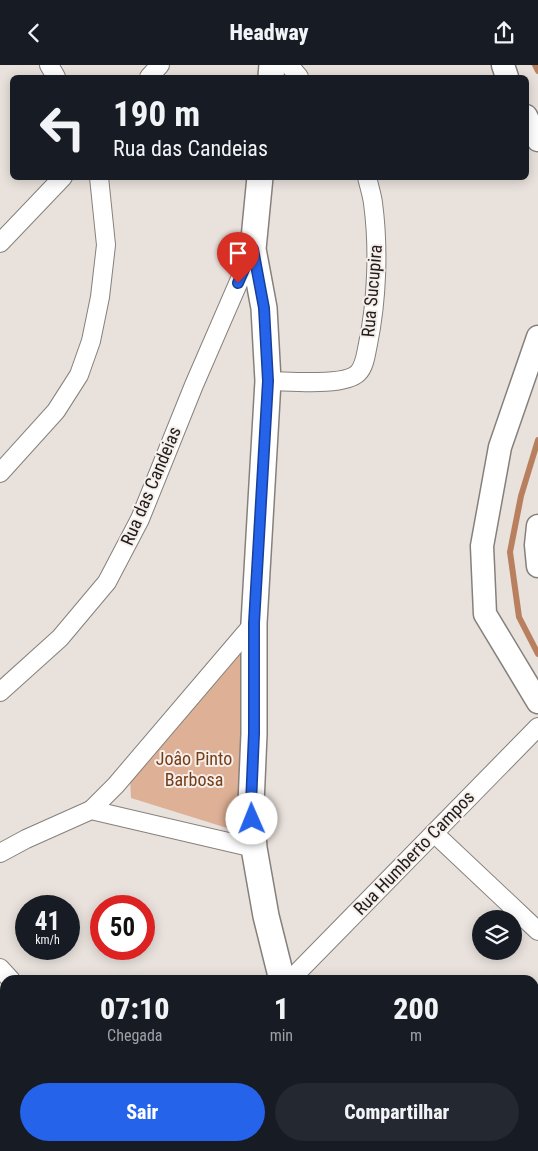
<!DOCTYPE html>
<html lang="pt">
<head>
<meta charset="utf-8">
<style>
  :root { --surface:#171b24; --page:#242831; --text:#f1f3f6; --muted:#9ea1a6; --accent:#2563eb }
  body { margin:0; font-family:"Roboto Condensed",sans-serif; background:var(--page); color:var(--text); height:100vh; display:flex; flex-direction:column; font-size:19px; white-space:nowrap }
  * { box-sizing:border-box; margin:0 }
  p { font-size:16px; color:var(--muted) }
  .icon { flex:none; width:28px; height:28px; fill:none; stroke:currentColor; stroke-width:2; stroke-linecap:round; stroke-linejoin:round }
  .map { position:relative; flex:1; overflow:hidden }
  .side { position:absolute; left:0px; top:910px; width:539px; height:176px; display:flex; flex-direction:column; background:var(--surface); border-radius:15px 15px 0 0; box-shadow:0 2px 12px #0003 }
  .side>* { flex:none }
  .top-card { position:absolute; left:10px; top:10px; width:519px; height:105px; border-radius:8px; box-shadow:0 2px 12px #0003; background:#171b24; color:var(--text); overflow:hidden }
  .buttons { position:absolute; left:472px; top:845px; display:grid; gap:10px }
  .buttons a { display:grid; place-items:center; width:50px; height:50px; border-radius:50%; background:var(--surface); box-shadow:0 2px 12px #0003; font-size:25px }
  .speed { position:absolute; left:15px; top:830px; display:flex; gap:10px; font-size:25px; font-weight:700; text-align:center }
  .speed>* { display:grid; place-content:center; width:65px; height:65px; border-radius:50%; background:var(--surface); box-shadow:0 2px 12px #0003; line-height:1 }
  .speed small { font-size:12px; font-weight:400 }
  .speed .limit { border:8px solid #d22; background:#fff; color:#111 }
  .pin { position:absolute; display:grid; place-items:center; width:42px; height:42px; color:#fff; margin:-51px -21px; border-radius:50% 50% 50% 0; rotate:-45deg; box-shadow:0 0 5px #0007 }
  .pin .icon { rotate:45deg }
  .me { position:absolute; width:55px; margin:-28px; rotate:359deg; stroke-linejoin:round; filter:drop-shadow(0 0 4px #0008) }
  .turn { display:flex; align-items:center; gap:18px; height:105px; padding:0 20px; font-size:22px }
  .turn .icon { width:65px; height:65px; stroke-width:2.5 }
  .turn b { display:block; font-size:35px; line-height:42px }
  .eta { display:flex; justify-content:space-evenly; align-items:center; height:85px; text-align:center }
  .eta b { font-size:30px; font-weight:800; line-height:35px }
  .primary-button { display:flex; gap:10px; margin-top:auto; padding:10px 20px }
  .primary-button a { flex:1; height:58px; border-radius:30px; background:var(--accent); color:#fff; font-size:20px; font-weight:800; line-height:58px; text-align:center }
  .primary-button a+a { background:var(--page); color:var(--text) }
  header { display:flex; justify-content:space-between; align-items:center; height:65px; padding:0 20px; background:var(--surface); font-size:22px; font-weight:800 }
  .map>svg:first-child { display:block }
  .green { fill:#deb095 }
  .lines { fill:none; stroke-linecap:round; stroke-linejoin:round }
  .stream { stroke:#b8805e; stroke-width:6 }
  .minor-casing { stroke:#86807c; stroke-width:20 }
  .tertiary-casing { stroke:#86807c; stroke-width:25 }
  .secondary-casing { stroke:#86807c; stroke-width:28 }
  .minor { stroke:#fff; stroke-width:18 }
  .tertiary { stroke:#fff; stroke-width:22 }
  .secondary { stroke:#fff; stroke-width:25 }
  .route-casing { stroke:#184099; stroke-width:12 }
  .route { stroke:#2563eb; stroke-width:9 }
  .labels { text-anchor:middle; stroke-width:4; stroke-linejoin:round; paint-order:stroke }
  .street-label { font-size:18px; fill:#201d1c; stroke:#f6eeea }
  .park-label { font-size:18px; fill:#753e18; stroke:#f6eeea }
</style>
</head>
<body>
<header><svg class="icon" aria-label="back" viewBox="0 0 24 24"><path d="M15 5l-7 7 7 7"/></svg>Headway<svg class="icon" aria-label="share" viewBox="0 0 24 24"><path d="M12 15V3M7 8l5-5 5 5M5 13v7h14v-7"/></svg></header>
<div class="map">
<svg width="538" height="1086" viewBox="0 0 538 1086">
  <rect width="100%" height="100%" fill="#e8e1dc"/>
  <polygon class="green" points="248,578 240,720 240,767 131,733 130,712"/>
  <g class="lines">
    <g class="stream">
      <polyline points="535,0 538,6"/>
      <polyline points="538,375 521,431 510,487 519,552 538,589"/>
    </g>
    <g class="minor-casing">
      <g id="minor">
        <polyline points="49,0 56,12"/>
        <polyline points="289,0 299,12"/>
        <polyline points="149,12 160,0"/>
        <polyline points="0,178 63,112"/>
        <path d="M268 316C288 316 344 322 358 308 365 301 366 288 368 279 377 235 379 183 373 138 372 130 369 121 367 112"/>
        <polyline points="0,408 56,346 79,310 91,276 100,232 106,180 99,112"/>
        <polyline points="0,627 60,573 107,517 140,454 194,320 253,184"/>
        <polyline points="91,745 116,720 254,558"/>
        <polyline points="434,768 538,866"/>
        <polyline points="0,788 26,774 91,745 254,783"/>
        <polyline points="0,903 11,915"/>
        <polyline points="290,915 538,662"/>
        <polyline points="164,1081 169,1086"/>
        <polyline points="448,1081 452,1086"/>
        <polyline points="0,1085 7,1081"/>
      </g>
    </g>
    <g class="tertiary-casing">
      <g id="tertiary">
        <polyline points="503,0 507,12"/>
        <polyline points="526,51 538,75"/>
        <polyline points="538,272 500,382 482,481 485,549 538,637"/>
        <polyline points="538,461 536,480 538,501"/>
      </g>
    </g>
    <g class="secondary-casing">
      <g id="secondary">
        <polyline points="271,12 272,0"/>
        <polyline points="260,112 253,184 264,243 268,316 254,558 254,669 251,739 254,783 266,851 282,915"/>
        <polyline points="272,1086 273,1081"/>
      </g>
    </g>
    <use href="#minor" class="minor"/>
    <use href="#tertiary" class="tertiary"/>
    <use href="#secondary" class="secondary"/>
  </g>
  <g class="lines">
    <g class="route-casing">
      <polyline id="route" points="238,218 253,184 264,243 268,316 254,558 254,668 251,739 252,754"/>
    </g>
    <use href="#route" class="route"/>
  </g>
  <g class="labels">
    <g class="street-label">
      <text transform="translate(372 226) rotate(-85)" y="6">Rua Sucupira</text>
      <text transform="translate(151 421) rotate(-67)" y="6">Rua das Candeias</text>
      <text transform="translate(414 788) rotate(-46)" y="6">Rua Humberto Campos</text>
    </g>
    <g class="park-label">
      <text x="194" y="700">Joâo Pinto<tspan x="194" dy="21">Barbosa</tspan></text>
    </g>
  </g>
</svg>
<div class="buttons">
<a><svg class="icon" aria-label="layers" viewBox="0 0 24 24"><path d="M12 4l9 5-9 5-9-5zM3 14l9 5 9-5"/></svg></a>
</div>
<div class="speed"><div>41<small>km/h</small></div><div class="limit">50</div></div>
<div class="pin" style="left:238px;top:218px;background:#d93025"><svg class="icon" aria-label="arrive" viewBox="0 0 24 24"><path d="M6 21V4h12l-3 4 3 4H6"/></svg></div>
<svg class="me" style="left:252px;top:754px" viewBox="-20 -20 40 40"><circle r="19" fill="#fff"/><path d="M0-13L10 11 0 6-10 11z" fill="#2563eb"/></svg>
<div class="top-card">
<div class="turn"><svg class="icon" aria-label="left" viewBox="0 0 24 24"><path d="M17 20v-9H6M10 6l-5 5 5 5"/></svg><div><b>190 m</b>Rua das Candeias</div></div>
</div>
<section class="side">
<div class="eta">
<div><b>07:10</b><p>Chegada</p></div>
<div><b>1</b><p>min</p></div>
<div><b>200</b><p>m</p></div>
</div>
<div class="primary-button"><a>Sair</a><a>Compartilhar</a></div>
</section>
</div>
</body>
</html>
